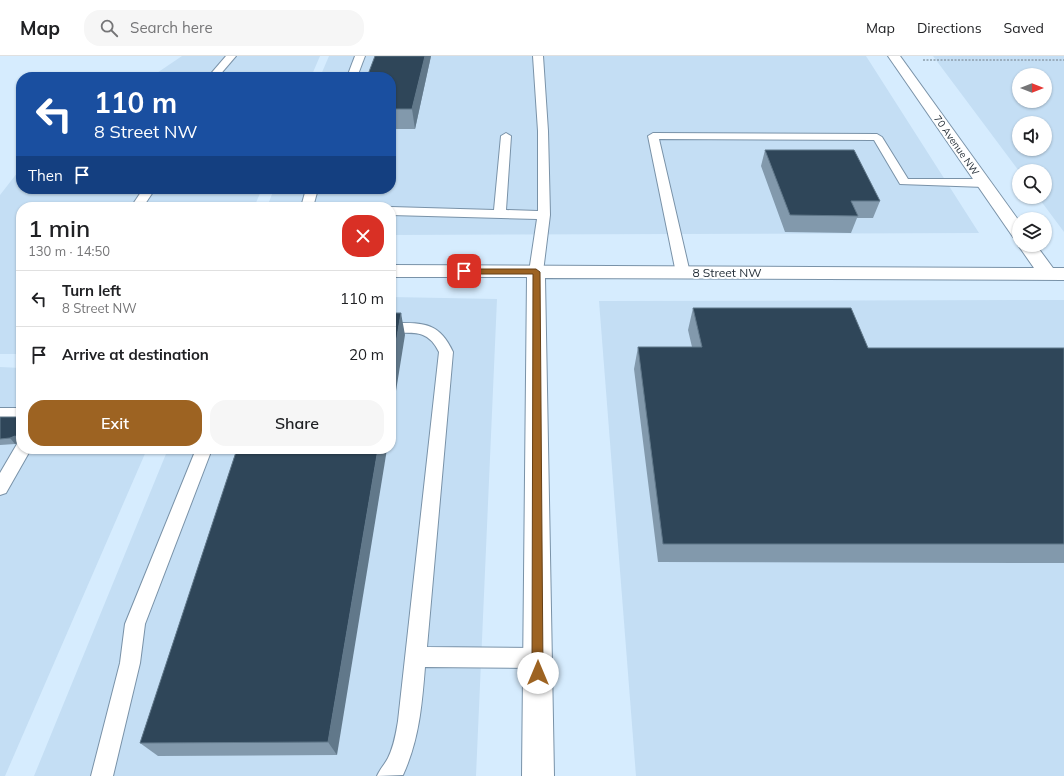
<!DOCTYPE html>
<html lang="en">
<head>
<meta charset="utf-8">
<style>
  :root { --surface:#fff; --page:#f6f6f6; --text:#202124; --muted:#757577; --line:#e0e0e0; --accent:#9d6322 }
  body { margin:0; font-family:Mulish,sans-serif; background:var(--page); color:var(--text); height:100vh; display:flex; flex-direction:column; font-size:15px; white-space:nowrap }
  * { box-sizing:border-box; margin:0 }
  p { font-size:13px; color:var(--muted) }
  .icon { flex:none; width:22px; height:22px; fill:none; stroke:currentColor; stroke-width:2; stroke-linecap:round; stroke-linejoin:round }
  .map { position:relative; flex:1; overflow:hidden }
  .side { position:absolute; left:16px; top:146px; width:380px; height:252px; display:flex; flex-direction:column; background:var(--surface); border-radius:16px; box-shadow:0 1px 3px #0004 }
  .side>* { flex:none }
  .hud { position:absolute; left:16px; top:16px; width:380px; height:122px; border-radius:16px; box-shadow:0 1px 3px #0004; background:#1a4fa0; color:#fff; overflow:hidden }
  .needle { width:26px; rotate:90deg }
  .fabs { position:absolute; left:1012px; top:12px; display:grid; gap:8px }
  .fabs a { display:grid; place-items:center; width:40px; height:40px; border-radius:50%; background:var(--surface); box-shadow:0 1px 3px #0004; font-size:20px }
  .pin { position:absolute; display:grid; place-items:center; width:34px; height:34px; color:#fff; margin:-17px; border-radius:8px; box-shadow:0 2px 6px #0006 }
  .me { position:absolute; width:44px; margin:-22px; rotate:0deg; stroke-linejoin:round; filter:drop-shadow(0 0 3px #0008) }
  .turn { display:flex; align-items:center; gap:14px; height:84px; padding:0 12px; font-size:18px }
  .turn .icon { width:52px; height:52px; stroke-width:2.5 }
  .turn b { display:block; font-size:28px; line-height:34px }
  .then { display:flex; align-items:center; height:38px; padding:0 12px; background:#0003; gap:8px; font-size:15px }
  .round { display:grid; place-items:center; flex:none; width:42px; height:42px; border-radius:16px; background:var(--page) }
  .overview { display:flex; align-items:center; justify-content:space-between; height:68px; padding:0 12px }
  h1 { font-size:24px; font-weight:600; line-height:30px }
  .action { display:flex; gap:8px; margin-top:auto; padding:8px 12px }
  .action a { flex:1; height:46px; border-radius:16px; background:var(--accent); color:#fff; font-size:16px; font-weight:600; line-height:46px; text-align:center }
  .action a+a { background:var(--page); color:var(--text) }
  ul { padding:0; list-style:none }
  li { display:flex; align-items:center; gap:12px; height:56px; padding:0 12px; border-top:1px solid var(--line) }
  li div { flex:1 }
  li b { display:block; font-size:15px }
  li em { font-style:normal }
  header { display:flex; align-items:center; gap:24px; box-sizing:border-box; height:56px; padding:0 20px; background:var(--surface); border-bottom:1px solid var(--line) }
  header strong { font-size:19px }
  nav { display:flex; gap:22px; margin-inline-start:auto; font-size:14px }
  .search { width:280px; height:36px; background:var(--page); display:flex; align-items:center; gap:10px; box-sizing:border-box; padding:0 14px; border-radius:16px; color:var(--muted); font-size:15px }
  .map>svg:first-child { display:block }
  .built { fill:#c4def4; fill-rule:evenodd }
  .lines { fill:none; stroke-linecap:round; stroke-linejoin:round }
  .lane-casing { stroke:#7992a8; stroke-width:2 }
  .street-casing { stroke:#7992a8; stroke-width:2 }
  .path { stroke:#8c9dab; stroke-width:1.5; stroke-dasharray:2 1.5; stroke-linecap:butt }
  .lane { fill:#fff; fill-rule:evenodd }
  .street { fill:#fff; fill-rule:evenodd }
  .wall { fill:#8299ac }
  .shaded-wall { fill:#61788a }
  .building { fill:#2f4659; stroke:#61788a }
  .route { fill:#9d6322; stroke:#664016 }
  .labels { text-anchor:middle; stroke-width:4; stroke-linejoin:round; paint-order:stroke }
  .far-street-label { font-size:10px; fill:#242e37; stroke:#fff }
  .street-label { font-size:12px; fill:#242e37; stroke:#fff }
</style>
</head>
<body>
<header>
<strong>Map</strong>
<div class="search"><svg class="icon" aria-label="search" viewBox="0 0 24 24"><circle cx="10" cy="10" r="6"/><path d="M15 15l6 6"/></svg>Search here</div>
<nav><a>Map</a><a>Directions</a><a>Saved</a></nav>
</header>
<div class="map">
<svg width="1064" height="720" viewBox="0 0 1064 720">
  <rect width="100%" height="100%" fill="#d6ecfe"/>
  <g class="built">
    <polygon points="182,0 320,0 311,21 151,21"/>
    <polygon points="329,0 866,0 979,177 391,179 391,151 267,151 274,133 391,133 391,21 320,21"/>
    <path d="M933 0H1064V176L1038 141H1045V115H1019ZM1019 19H1045V45H1019ZM1019 67H1045V93H1019Z"/>
    <polygon points="21,112 21,133 262,133 254,151 21,151 21,298 0,298 0,139"/>
    <polygon points="391,241 497,243 476,720 34,720 168,393 391,393"/>
    <polygon points="1064,244 1064,720 636,720 599,245"/>
    <polygon points="0,311 21,312 21,393 147,393 5,720 0,720"/>
  </g>
  <g class="lines">
    <g class="lane-casing">
      <g id="lane">
        <polygon points="226,0 236,0 218,21 208,21"/>
        <polygon points="355,0 365,0 357,21 347,21"/>
        <polygon points="533,0 543,0 548,75 550,159 543,216 541,219 536,220 531,219 529,216 537,163 391,159 391,151 494,154 501,80 506,77 511,80 506,154 538,155 538,75"/>
        <polygon points="653,77 877,78 882,81 908,123 984,123 988,125 990,127 988,129 984,131 900,128 874,84 659,83 690,217 688,220 683,221 678,220 676,217 648,80"/>
        <polygon points="143,133 155,133 143,151 131,151"/>
        <polygon points="306,133 318,133 313,151 301,151"/>
        <path d="M391 267C422 267 439 265 453 296L427 591 537 592 544 595 547 602 544 609 537 612 425 611C422 649 419 684 403 719L377 720C380 713 385 708 388 702 394 690 396 677 398 665L439 296C428 273 413 277 391 277Z"/>
        <rect x="0" y="352" width="21" height="12"/>
        <polygon points="21,387 21,393 31,393 6,437 0,439 0,417 17,388"/>
        <polygon points="196,393 212,393 145,568 140,607 113,720 91,720 120,607 125,568"/>
      </g>
    </g>
    <g class="street-casing">
      <g id="street">
        <polygon points="888,0 900,0 1019,165 1019,182 1013,181"/>
        <polygon points="1019,188 1019,189 1036,189 1053,212 1064,212 1064,224 545,222 554,720 522,720 527,221 391,221 391,209 1034,212 1018,189"/>
      </g>
    </g>
    <polyline class="path" points="923,4 1064,4"/>
    <use href="#lane" class="lane"/>
    <use href="#street" class="street"/>
  </g>
  <g class="wall">
    <polygon points="431,0 415,73 391,73 391,21"/>
    <polygon points="765,94 880,145 873,162 857,162 851,177 785,176 761,110"/>
    <polygon points="693,252 868,292 1064,292 1064,507 658,506 634,313 638,291 692,291 688,274"/>
    <polygon points="0,361 21,364 21,386 15,388 0,389"/>
    <polygon points="237,393 337,699 158,700 140,687"/>
  </g>
  <g class="shaded-wall">
    <polygon points="425,0 431,0 415,73 412,53"/>
    <polygon points="401,257 405,279 391,366 391,317"/>
    <polygon points="19,361 21,364 21,385 19,382"/>
    <polygon points="15,380 21,386 15,388 10,382"/>
    <polygon points="378,393 387,393 337,699 328,686"/>
  </g>
  <g class="building">
    <polygon points="375,0 425,0 412,53 391,53 391,21 367,21"/>
    <polygon points="765,94 854,94 880,145 851,145 858,160 790,159"/>
    <polygon points="693,252 851,252 868,292 1064,292 1064,488 663,488 638,291 702,291"/>
    <polygon points="391,257 401,257 391,317"/>
    <polygon points="0,361 19,361 19,382 15,380 10,382 0,383"/>
    <polygon points="237,393 378,393 328,686 140,687"/>
  </g>
  <polygon class="route" points="461,213 536,213 540,216 543,617 542,621 538,623 533,621 532,617 533,218 464,218 461,217"/>
  <g class="labels">
    <g class="far-street-label">
      <text transform="translate(957 89) rotate(55)" y="4">70 Avenue NW</text>
    </g>
    <g class="street-label">
      <text x="727" y="221">8 Street NW</text>
    </g>
  </g>
</svg>
<div class="fabs">
<a><svg class="needle" viewBox="-14 -14 28 28"><path d="M0-13l5 13h-10z" fill="#e53935"/><path d="M0 13l5-13h-10z" fill="#757577"/></svg></a>
<a><svg class="icon" aria-label="sound" viewBox="0 0 24 24"><path d="M4 9h4l5-4v14l-5-4H4zM17 9q2 3 0 6"/></svg></a>
<a><svg class="icon" aria-label="search" viewBox="0 0 24 24"><circle cx="10" cy="10" r="6"/><path d="M15 15l6 6"/></svg></a>
<a><svg class="icon" aria-label="layers" viewBox="0 0 24 24"><path d="M12 4l9 5-9 5-9-5zM3 14l9 5 9-5"/></svg></a>
</div>
<div class="pin" style="left:464px;top:215px;background:#d93025"><svg class="icon" aria-label="arrive" viewBox="0 0 24 24"><path d="M6 21V4h12l-3 4 3 4H6"/></svg></div>
<svg class="me" style="left:538px;top:617px" viewBox="-20 -20 40 40"><circle r="19" fill="#fff"/><path d="M0-13L10 11 0 6-10 11z" fill="#9d6322"/></svg>
<div class="hud">
<div class="turn"><svg class="icon" aria-label="left" viewBox="0 0 24 24"><path d="M17 20v-9H6M10 6l-5 5 5 5"/></svg><div><b>110 m</b>8 Street NW</div></div>
<div class="then">Then<svg class="icon" aria-label="arrive" viewBox="0 0 24 24"><path d="M6 21V4h12l-3 4 3 4H6"/></svg></div>
</div>
<section class="side">
<div class="overview"><div><h1>1 min</h1><p>130 m · 14:50</p></div><a class="round" style="background:#d93025;color:#fff"><svg class="icon" aria-label="close" viewBox="0 0 24 24"><path d="M6 6l12 12M18 6L6 18"/></svg></a></div>
<ul>
<li><svg class="icon" aria-label="left" viewBox="0 0 24 24"><path d="M17 20v-9H6M10 6l-5 5 5 5"/></svg><div><b>Turn left</b><p>8 Street NW</p></div><em>110 m</em></li>
<li><svg class="icon" aria-label="arrive" viewBox="0 0 24 24"><path d="M6 21V4h12l-3 4 3 4H6"/></svg><div><b>Arrive at destination</b></div><em>20 m</em></li>
</ul>
<div class="action"><a>Exit</a><a>Share</a></div>
</section>
</div>
</body>
</html>
